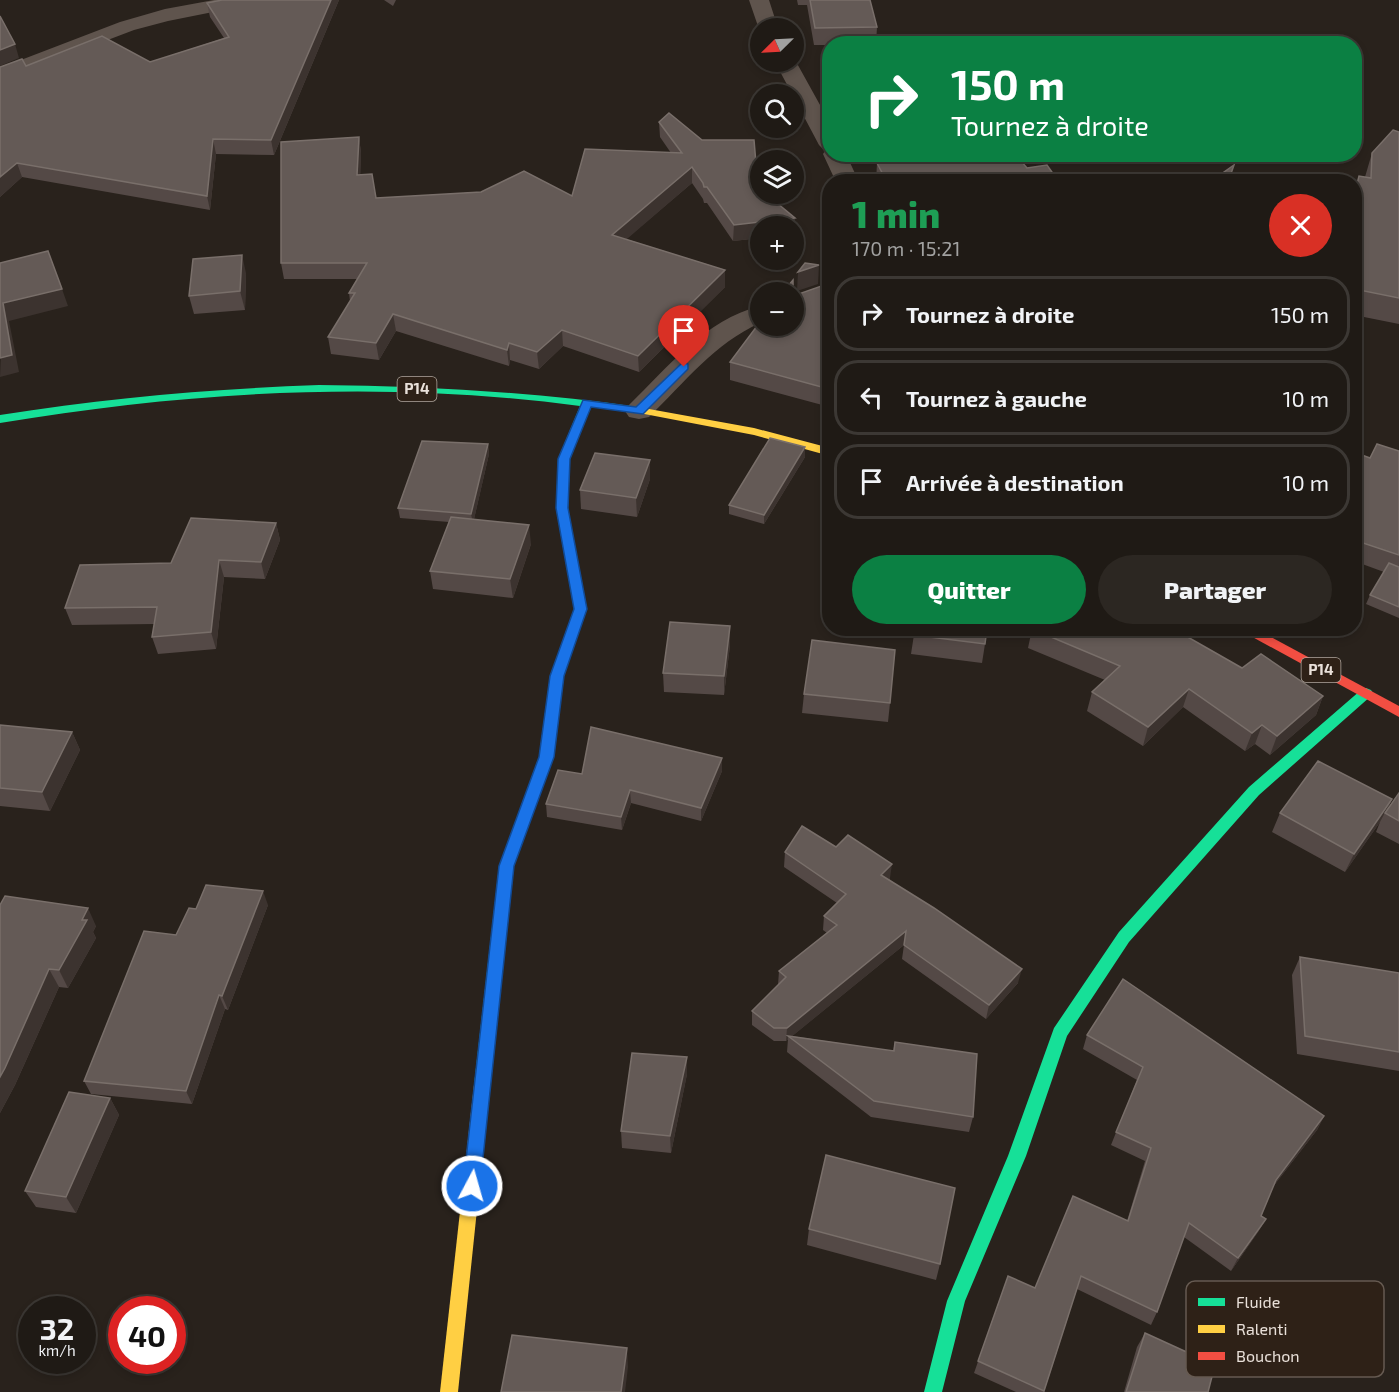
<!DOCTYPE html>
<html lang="fr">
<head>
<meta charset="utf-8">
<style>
  :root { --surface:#1f1a15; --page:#2c2722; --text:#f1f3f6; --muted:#a1a1a0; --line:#3c3834; --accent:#0b8043 }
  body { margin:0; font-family:"Exo 2",sans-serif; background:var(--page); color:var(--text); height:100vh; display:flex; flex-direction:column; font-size:22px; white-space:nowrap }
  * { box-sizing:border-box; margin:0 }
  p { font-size:20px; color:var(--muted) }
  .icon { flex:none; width:33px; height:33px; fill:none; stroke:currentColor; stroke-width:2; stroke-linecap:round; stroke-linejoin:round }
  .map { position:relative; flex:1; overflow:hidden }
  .sheet { position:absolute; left:822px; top:174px; width:540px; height:462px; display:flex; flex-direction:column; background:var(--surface); border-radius:24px; box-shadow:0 3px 9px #0003,0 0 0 2px var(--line) }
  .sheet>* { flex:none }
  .guide { position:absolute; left:822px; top:36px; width:540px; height:126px; border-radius:24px; box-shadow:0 3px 9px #0003,0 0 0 2px var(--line); background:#0b8043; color:#fff; overflow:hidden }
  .needle { width:39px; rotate:246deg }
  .fabs { position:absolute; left:750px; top:18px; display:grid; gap:12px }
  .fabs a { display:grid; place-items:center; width:54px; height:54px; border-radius:50%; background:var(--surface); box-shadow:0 3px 9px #0003,0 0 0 2px var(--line); font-size:30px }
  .speed { position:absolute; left:18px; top:1296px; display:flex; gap:12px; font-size:30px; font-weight:700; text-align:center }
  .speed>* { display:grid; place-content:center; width:78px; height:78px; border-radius:50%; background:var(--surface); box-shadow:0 3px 9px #0003,0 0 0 2px var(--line); line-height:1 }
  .speed small { font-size:15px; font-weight:400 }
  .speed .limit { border:9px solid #d22; background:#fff; color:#111 }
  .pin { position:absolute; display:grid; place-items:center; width:51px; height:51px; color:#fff; margin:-62px -26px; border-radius:50% 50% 50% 0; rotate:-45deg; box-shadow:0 0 6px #0007 }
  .pin .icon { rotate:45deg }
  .me { position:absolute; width:66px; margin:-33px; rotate:6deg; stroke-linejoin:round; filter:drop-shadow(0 0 4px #0008) }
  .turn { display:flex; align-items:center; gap:21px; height:126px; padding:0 30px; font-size:27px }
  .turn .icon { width:78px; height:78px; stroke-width:2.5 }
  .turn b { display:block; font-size:42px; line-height:51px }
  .round { display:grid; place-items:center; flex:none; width:63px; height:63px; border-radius:32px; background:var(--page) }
  .overview { display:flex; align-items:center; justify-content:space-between; height:102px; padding:0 30px }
  h1 { font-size:36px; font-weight:800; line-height:45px; color:#1e9e55 }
  .action { display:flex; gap:12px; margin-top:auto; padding:12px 30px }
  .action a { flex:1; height:69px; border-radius:36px; background:var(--accent); color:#fff; font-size:24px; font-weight:800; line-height:69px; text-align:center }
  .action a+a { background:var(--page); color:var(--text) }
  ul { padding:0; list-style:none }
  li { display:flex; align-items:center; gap:18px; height:75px; margin:0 12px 9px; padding:0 18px; border:3px solid var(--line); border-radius:24px }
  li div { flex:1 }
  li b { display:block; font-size:22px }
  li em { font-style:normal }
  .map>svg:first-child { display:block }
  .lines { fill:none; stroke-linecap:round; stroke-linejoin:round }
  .street { fill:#5f544d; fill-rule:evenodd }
  .fast { fill:#16e098; fill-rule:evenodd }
  .slow { fill:#ffcf43; fill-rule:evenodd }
  .jam { fill:#f24e42; fill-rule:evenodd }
  .wall { fill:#544946 }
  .shaded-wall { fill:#3c332f }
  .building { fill:#645a56; stroke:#796f6a; stroke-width:1.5 }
  .route { fill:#1a73e8; stroke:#114b97; stroke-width:1.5 }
  .labels { text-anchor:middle; stroke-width:4.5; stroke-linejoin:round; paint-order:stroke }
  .shield { fill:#2e2117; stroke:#b1a79f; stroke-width:1.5 }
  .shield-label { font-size:15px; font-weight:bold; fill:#e9e0d9 }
  .key { fill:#2e2117; stroke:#665a51; stroke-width:1.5 }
  .key-label { font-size:16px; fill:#e9e0d9 }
</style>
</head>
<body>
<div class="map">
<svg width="1399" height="1392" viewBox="0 0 1399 1392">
  <rect width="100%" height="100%" fill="#29221c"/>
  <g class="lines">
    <g class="street">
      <polygon points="214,0 256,0 253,4 168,21 134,30 0,81 0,68 120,22 165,9"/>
      <polygon points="749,0 769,0 778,28 760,28 760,32"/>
      <polygon points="794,58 830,123 830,154 846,154 859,182 836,182 823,154 825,151 819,145 775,62 794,62"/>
      <path d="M760 306V323C715 343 684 383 649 417L639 419 629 417 625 411 629 405C668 367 705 320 760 306Z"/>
    </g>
    <g class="fast">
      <path d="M319 385C426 386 532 392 638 407L644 410 638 413 591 407 570 459 568 508 586 609 564 676 553 757 513 866 490 1085 488 1090 482 1092 476 1090 474 1085 499 866 539 757 550 676 574 609 556 508 558 459 580 406C387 380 192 391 0 423V415C106 398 211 389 319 385Z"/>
      <polygon points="1366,688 1371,690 1373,693 1371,696 1259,795 1129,942 1067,1036 1026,1156 965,1301 942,1392 924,1392 947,1301 1008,1156 1054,1028 1119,932 1249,787 1361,690"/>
    </g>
    <g class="slow">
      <polygon points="638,407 754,428 830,448 830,456 754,435 634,412 632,410"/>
      <polygon points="482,1078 488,1080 490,1085 458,1392 440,1392 474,1085 476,1080"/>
    </g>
    <polygon class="jam" points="1236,628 1254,628 1399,706 1399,717"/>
  </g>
  <g class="wall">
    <polygon points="222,0 339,0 274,155 216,154 210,210 22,177 0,197 0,67 150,62 224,38 210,17 207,3"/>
    <polygon points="384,0 396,0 393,6"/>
    <polygon points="797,0 870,0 877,27 876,44 830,44 830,45 814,45 807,5 798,5"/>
    <polygon points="669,113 702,140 754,140 758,187 760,189 760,194 766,194 795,218 794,234 794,226 760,226 760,238 733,241 707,203 704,203 703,199 692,183 626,239 725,270 725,287 639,372 563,346 539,369 510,360 509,366 396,331 379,360 331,354 328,337 350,301 349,293 357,279 284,279 281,263 281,142 359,137 361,153 360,175 372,174 376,198 481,192 524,171 572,196 585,149 671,153 660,137 659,122"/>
    <polygon points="1399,132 1399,324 1354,315 1354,191 1359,176 1365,177 1372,153"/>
    <polygon points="877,154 1015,154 1027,168 1059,182 876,182 877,163 882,163"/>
    <polygon points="246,273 245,310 194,314 189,296"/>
    <polygon points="830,283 830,412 825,411 826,406 730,380 730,362 796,295"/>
    <polygon points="488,444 489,454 474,519 531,544 513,598 433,589 430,571 449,522 400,518 398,508"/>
    <polygon points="805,447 805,457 764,524 729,514 729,505"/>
    <polygon points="1399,451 1399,618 1366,604 1370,595 1384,572 1354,561 1354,452 1370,458"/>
    <polygon points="650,479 637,517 581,509 580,490"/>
    <polygon points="276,523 280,540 265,579 224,577 216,649 158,654 152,637 154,624 72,625 65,608"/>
    <polygon points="915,628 985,644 982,663 911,654"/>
    <polygon points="1032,629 1242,668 1323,696 1316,715 1270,755 1255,744 1245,751 1183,707 1143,746 1087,711 1092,692 1105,680 1028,648"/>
    <polygon points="730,645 724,695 664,692 663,673"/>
    <polygon points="804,694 890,703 888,722 802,713"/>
    <polygon points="0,725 72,732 80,750 50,811 0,806"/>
    <polygon points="722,758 722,771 701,821 631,803 622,830 547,817 546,804 582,774"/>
    <polygon points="1399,793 1399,844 1376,832 1380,822 1345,872 1272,832 1280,813 1392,799 1387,810"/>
    <polygon points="836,847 890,878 889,879 1018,983 986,1019 902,959 904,945 792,1036 893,1051 895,1042 973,1117 969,1132 871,1117 787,1052 788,1039 786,1041 774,1041 752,1025 752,1011 778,985 779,971 827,933 823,930 824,916 837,903 784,867 785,852"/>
    <polygon points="0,905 96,926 93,932 96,938 68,988 59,987 15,1085 0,1113"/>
    <polygon points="268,905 228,1010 225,1009 192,1104 91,1094 84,1081 176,935 196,909"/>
    <polygon points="1300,957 1399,973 1399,1071 1297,1054 1292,975"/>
    <polygon points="1087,1035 1324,1116 1317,1130 1272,1188 1261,1216 1266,1219 1258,1232 1231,1271 1184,1237 1157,1312 1151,1325 1077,1289 1044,1392 1016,1392 974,1373 1008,1276 1035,1288 1127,1221 1145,1161 1111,1145 1137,1080 1083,1049"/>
    <polygon points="687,1057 687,1074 671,1153 622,1148 621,1131"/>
    <polygon points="110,1098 119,1115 76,1213 36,1207 25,1191"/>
    <polygon points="809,1229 940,1264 936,1280 807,1245"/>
    <polygon points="1269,1282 1336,1359 1330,1366 1256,1335 1264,1290"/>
    <polygon points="1145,1333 1208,1392 1124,1392 1137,1347"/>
  </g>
  <g class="shaded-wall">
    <polygon points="331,0 339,0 274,155 271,140"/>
    <polygon points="15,44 19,58 0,66 0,50"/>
    <polygon points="359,137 361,153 360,191 357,175"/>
    <polygon points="213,139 216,154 210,210 207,196"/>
    <polygon points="17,163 22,177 0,197 0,177"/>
    <polygon points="692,167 692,183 613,251 612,235"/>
    <polygon points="795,218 794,234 794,226 760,226 760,238 733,241 734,225"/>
    <polygon points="242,255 246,273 245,310 240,291"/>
    <polygon points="819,265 818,284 797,291 798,272"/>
    <polygon points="725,270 725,287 639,372 638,356"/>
    <polygon points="62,289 68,306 9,321 19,372 0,377 3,303"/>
    <polygon points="393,314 396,331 379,360 376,343"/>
    <polygon points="562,330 563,346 539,369 537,352"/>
    <polygon points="509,343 510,360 509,366 507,350"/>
    <polygon points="488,444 489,454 473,524 471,514"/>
    <polygon points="805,447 805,457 764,524 764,515"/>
    <polygon points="650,460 650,479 637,517 636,498"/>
    <polygon points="276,523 280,540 265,579 261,562"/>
    <polygon points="529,525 531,544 513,598 510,579"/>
    <polygon points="219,560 224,577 216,649 211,632"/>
    <polygon points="730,626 730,645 724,695 724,676"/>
    <polygon points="1189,689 1183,707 1143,746 1148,727"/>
    <polygon points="1323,696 1316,715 1270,755 1277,736"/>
    <polygon points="1262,725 1255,744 1245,751 1252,733"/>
    <polygon points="72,732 80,750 50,811 42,792"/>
    <polygon points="722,758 722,771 701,821 701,808"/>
    <polygon points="630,790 631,803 622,830 621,817"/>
    <polygon points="1392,799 1380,822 1345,872 1354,854"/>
    <polygon points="892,864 890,878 879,889 881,875"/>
    <polygon points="263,891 268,905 228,1010 222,996"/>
    <polygon points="88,908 96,926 93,932 96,938 68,988 59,970"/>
    <polygon points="906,931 904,945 790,1038 788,1036 788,1039 786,1041 787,1028"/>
    <polygon points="49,969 59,987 15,1085 0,1113 0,1077"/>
    <polygon points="1022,969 1018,983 986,1019 989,1005"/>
    <polygon points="219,995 225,1009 192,1104 186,1091"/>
    <polygon points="687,1057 687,1074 671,1153 670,1136"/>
    <polygon points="110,1098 119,1115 76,1213 66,1197"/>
    <polygon points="1324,1116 1317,1130 1268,1193 1276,1180"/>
    <polygon points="1266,1219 1258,1232 1231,1271 1238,1258"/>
    <polygon points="627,1348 628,1367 625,1392 621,1392"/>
  </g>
  <g class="building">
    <polygon points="222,0 331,0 271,140 213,139 207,196 17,163 0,177 0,67 22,59 26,66 102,36 150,62 229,37 207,3"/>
    <polygon points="810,0 870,0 877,27 815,28"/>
    <polygon points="0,16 15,44 0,50"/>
    <polygon points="669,113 702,140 754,140 758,187 760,189 760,194 766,194 795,218 734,225 707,187 704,187 703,183 692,167 612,235 725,270 638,356 562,330 537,352 509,343 507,350 393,314 376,343 328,337 355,293 349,293 367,263 281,263 281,142 359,137 357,175 372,174 376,198 481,192 524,171 572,196 585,149 682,153 659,122"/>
    <polygon points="1393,130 1399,132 1399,298 1354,289 1354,196 1359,176 1371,178 1372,153"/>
    <polygon points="889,154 1015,154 1027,168 1047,165 1059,182 887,182 877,163 895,163"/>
    <polygon points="1234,165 1228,182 1210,182"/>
    <polygon points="48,251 62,289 3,303 12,355 0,358 0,263"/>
    <polygon points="242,255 240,291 189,296 193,259"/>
    <polygon points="805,263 819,265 798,272"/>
    <polygon points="793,280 793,292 783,292"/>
    <polygon points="830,283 830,394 827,393 829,389 730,362 760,322 760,326 794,326 794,293 796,295"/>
    <polygon points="770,438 805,447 764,515 729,505"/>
    <polygon points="422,441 488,444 471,514 398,508"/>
    <polygon points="1377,444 1399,451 1399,555 1354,540 1354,452 1370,458"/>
    <polygon points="595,453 650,460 636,498 580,490"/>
    <polygon points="451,517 529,525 510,579 430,571"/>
    <polygon points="191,518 276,523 261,562 219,560 211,632 152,637 157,607 65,608 80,565 171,563"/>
    <polygon points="1389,563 1399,567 1399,607 1370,595"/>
    <polygon points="670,622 730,626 724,676 663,673"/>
    <polygon points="915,628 987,628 985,644 914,635"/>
    <polygon points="1032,628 1172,628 1242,668 1261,654 1323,696 1277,736 1262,725 1252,733 1189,689 1148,727 1092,692 1120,666 1032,629"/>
    <polygon points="812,640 895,650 890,703 804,694"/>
    <polygon points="0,725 72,732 42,792 0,788"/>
    <polygon points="591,727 722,758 701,808 630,790 621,817 546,804 558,770 582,774"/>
    <polygon points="1318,761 1392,799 1354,854 1280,813"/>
    <polygon points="1399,793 1399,821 1385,813"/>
    <polygon points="802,826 836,847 848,835 892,864 881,875 934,908 1022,969 989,1005 904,945 906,931 787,1028 774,1028 752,1011 786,977 779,971 837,925 824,916 846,894 785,852"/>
    <polygon points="206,885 263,891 222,996 219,995 186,1091 84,1081 144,931 176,935 189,908 196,909"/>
    <polygon points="5,896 88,908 82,920 87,920 59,970 49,969 5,1068 0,1077 0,905"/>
    <polygon points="1300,957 1399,973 1399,1052 1305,1036"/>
    <polygon points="1123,979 1324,1116 1276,1180 1261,1216 1266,1219 1238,1258 1189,1223 1157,1312 1081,1276 1044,1391 978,1361 1008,1276 1035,1288 1073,1196 1128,1221 1151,1148 1116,1132 1143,1067 1087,1035"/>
    <polygon points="788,1036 894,1051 895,1042 977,1054 973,1117 874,1101"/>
    <polygon points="632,1053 687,1057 670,1136 621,1131"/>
    <polygon points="69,1092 110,1098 66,1197 25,1191"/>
    <polygon points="826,1155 955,1188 940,1264 809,1229"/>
    <polygon points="1145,1333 1215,1365 1208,1392 1126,1392"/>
    <polygon points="512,1335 627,1348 621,1392 501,1392"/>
  </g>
  <polygon class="route" points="684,363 688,364 688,369 643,414 591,407 570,459 568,508 587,609 564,676 554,757 514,866 480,1186 478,1192 472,1195 465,1192 463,1186 499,866 539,757 550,676 574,609 556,508 558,459 583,400 636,407 681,364"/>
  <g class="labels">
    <g class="shield">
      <rect x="397.5" y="377" width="39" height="24" rx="4.5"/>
      <rect x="1301.5" y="658" width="39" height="24" rx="4.5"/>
    </g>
    <g class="shield-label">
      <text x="417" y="394">P14</text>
      <text x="1321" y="675">P14</text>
    </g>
  </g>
  <rect x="1186" y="1281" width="198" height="96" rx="9" class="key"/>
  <rect x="1198" y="1298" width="27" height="8" fill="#16e098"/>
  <rect x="1198" y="1325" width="27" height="8" fill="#ffcf43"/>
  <rect x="1198" y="1352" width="27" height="8" fill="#f24e42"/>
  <g class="key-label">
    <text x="1236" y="1308">Fluide</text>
    <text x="1236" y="1335">Ralenti</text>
    <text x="1236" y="1362">Bouchon</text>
  </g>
</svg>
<div class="fabs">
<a><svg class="needle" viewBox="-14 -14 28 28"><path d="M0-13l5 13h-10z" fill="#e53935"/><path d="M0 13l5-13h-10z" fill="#a1a1a0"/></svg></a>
<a><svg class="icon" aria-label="search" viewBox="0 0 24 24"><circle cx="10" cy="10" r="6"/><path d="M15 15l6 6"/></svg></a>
<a><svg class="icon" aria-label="layers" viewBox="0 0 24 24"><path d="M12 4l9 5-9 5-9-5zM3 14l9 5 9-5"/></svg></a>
<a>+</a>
<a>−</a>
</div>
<div class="speed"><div>32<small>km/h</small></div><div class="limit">40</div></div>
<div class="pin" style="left:684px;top:367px;background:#d93025"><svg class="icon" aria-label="arrive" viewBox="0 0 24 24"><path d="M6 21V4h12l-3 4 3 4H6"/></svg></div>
<svg class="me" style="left:472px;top:1186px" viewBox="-20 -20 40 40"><circle r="17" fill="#1a73e8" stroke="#fff" stroke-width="3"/><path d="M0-11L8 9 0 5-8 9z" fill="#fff"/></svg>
<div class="guide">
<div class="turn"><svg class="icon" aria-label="right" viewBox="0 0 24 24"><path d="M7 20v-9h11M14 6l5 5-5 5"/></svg><div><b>150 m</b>Tournez à droite</div></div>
</div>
<section class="sheet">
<div class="overview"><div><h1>1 min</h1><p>170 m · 15:21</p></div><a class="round" style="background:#d93025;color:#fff"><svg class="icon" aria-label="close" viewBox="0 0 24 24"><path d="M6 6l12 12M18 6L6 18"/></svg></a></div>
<ul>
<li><svg class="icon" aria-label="right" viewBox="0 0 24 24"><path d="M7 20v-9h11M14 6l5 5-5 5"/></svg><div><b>Tournez à droite</b></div><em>150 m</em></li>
<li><svg class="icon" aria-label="left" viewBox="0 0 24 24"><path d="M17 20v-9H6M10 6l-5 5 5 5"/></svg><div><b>Tournez à gauche</b></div><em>10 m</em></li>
<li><svg class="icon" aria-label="arrive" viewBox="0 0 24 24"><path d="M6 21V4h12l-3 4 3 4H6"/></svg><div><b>Arrivée à destination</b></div><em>10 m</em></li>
</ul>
<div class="action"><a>Quitter</a><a>Partager</a></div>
</section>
</div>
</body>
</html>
